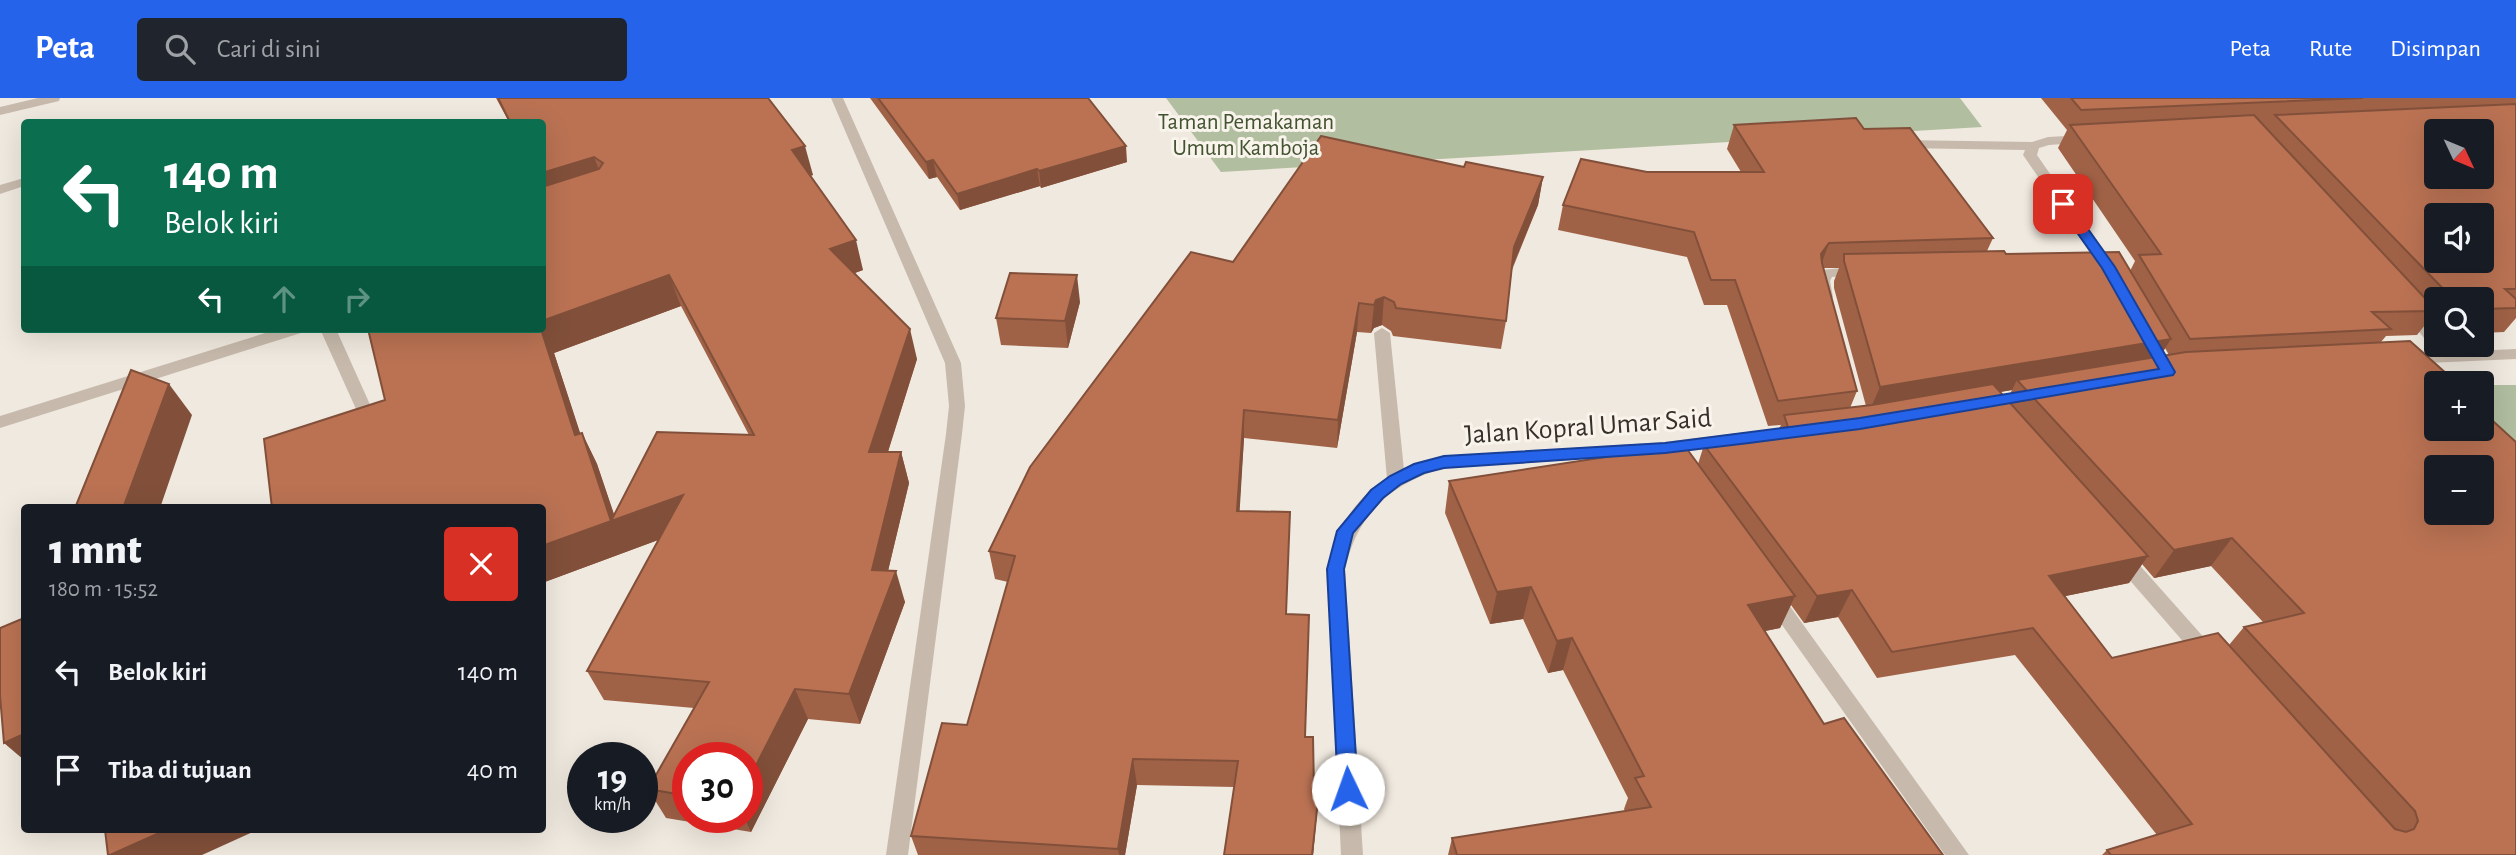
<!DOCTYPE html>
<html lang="id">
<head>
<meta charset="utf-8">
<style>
  :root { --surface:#171b24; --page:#20242c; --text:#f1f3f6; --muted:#9ea1a6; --accent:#2563eb }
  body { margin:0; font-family:"Alegreya Sans",sans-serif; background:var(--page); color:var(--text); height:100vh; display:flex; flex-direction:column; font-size:26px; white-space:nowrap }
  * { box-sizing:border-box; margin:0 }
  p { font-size:23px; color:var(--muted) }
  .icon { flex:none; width:38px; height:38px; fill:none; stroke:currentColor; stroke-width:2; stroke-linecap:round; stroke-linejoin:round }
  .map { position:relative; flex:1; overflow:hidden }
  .sheet { position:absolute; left:21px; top:406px; width:525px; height:329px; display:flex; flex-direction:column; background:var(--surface); border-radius:7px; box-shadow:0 7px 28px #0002 }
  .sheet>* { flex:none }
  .banner { position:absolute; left:21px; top:21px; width:525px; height:214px; border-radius:7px; box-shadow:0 7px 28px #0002; background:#0b6e4f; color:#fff; overflow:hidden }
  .needle { width:46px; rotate:134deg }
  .tools { position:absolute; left:2424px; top:21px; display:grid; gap:14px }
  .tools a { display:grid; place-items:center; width:70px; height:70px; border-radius:7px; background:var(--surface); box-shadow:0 7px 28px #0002; font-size:35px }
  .speed { position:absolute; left:567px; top:644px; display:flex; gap:14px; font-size:35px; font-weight:700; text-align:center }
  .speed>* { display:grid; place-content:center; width:91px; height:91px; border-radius:50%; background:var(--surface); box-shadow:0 7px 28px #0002; line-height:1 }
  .speed small { font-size:18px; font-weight:400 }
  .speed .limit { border:10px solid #d22; background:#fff; color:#111 }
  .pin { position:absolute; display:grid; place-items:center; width:60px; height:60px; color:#fff; margin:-30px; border-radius:14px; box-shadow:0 4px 10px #0006 }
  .me { position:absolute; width:77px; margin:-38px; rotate:357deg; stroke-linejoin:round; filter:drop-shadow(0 0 5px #0008) }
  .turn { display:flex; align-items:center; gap:24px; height:147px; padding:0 28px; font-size:32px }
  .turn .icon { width:91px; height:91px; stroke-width:2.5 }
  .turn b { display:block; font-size:49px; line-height:60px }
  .lanes { display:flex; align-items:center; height:66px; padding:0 28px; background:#0003; justify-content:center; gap:35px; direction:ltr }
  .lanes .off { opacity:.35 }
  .round { display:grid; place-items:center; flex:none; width:74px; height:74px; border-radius:7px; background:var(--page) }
  .headline { display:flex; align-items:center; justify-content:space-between; height:119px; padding:0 28px }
  h1 { font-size:42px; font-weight:800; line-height:52px }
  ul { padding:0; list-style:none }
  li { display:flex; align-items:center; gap:21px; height:98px; padding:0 28px }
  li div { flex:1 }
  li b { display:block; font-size:26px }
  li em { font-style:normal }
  header { display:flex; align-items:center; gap:42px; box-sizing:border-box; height:98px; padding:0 35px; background:var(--accent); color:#fff }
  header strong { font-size:33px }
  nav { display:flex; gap:38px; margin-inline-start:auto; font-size:24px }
  .search { width:490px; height:63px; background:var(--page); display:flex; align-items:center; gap:18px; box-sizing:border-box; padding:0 24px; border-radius:7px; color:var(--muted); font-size:26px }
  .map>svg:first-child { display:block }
  .green { fill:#b2bea0 }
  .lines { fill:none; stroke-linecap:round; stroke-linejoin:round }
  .minor { fill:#c7baac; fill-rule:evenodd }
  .wall { fill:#a06247; fill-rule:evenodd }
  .shaded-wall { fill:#82503a }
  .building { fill:#ba7253; stroke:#82503a; stroke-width:2; fill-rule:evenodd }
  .route { fill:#2563eb; stroke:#184099; stroke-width:2 }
  .labels { text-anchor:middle; stroke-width:6; stroke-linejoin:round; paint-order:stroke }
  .far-park-label { font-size:23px; fill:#435230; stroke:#f8f3eb }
  .street-label { font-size:28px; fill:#362f2a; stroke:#f8f3eb }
</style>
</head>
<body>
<header>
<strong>Peta</strong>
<div class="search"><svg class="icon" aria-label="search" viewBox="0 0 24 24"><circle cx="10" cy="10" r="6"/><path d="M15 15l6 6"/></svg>Cari di sini</div>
<nav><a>Peta</a><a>Rute</a><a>Disimpan</a></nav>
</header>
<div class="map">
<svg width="2516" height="757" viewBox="0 0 2516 757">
  <rect width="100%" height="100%" fill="#f0e9df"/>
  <g class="green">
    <polygon points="1166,0 1960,0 1982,29 1221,74"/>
    <polygon points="2488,287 2516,287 2516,358 2482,327 2482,307 2491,306"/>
  </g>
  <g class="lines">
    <g class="minor">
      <polygon points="38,0 60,0 59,3 0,17 0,9"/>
      <polygon points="831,0 843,0 961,265 965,308 962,336 908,757 886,757 946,336 949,308 945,265"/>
      <polygon points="2084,37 2089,38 2089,44 2049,47 2039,50 2037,57 2118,174 2111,179 2106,177 2023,57 2025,52 1901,50 1894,46 1901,42 2032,44 2048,39"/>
      <polygon points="24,80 24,88 0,96 0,87"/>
      <polygon points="1860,168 1865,170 1867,173 1865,176 1832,179 1830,183 1833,199 1830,202 1820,202 1814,183 1822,172"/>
      <polygon points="2408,207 2413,209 2436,233 2436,247 2441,247 2430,247 2403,215 2400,212 2403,209"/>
      <path d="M1382 230 1390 235 1404 372 1444 358 1665 344 1746 334 1755 340 1746 346 1665 356 1444 370C1390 386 1358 415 1345 471L1363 757H1341L1327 471C1335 434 1353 401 1387 381L1374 235Z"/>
      <polygon points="278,231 303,231 301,235 0,330 0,318"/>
      <polygon points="320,231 336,231 381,331 379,335 367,335 365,331"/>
      <polygon points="2516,251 2516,261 2405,266 2397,261 2405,256"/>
      <polygon points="2120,451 2127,453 2215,552 2218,558 2215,564 2208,566 2201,564 2113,463 2111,458 2113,453"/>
      <polygon points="1772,491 1779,493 1969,757 1945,757 1765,503 1763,498 1765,493"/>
    </g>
  </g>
  <g class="wall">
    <path d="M496 0H768L813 77 810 78 863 172 855 175 917 261 888 354H901L909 385 888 473 905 504 860 626 808 621 751 734 666 720 648 691 694 610 604 602 587 573 658 442 542 485V410L385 302 542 231V24H509ZM681 208 749 337 614 417 597 366 582 335 580 336 554 255ZM688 660H747V719H688Z"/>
    <polygon points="870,0 1088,0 1127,64 1041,90 1040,88 960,112 937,79 929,81"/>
    <path d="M2041 0H2516V220L2504 234 2482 235V201H2436V229L2429 222 2417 237 2386 238 2381 244 2482 307 2487 312 2485 315 2516 757H2102L2107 752 2157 737 2015 557 1877 580 1838 519 1804 525 1791 507 1780 530 1765 533 1824 626 1943 757H1448L1452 740 1625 713 1624 711 1628 700 1563 572 1548 575 1523 521 1490 526 1445 415 1449 383 1698 366 1704 347 1779 331 1781 327 1768 328 1727 207H1704L1687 159 1558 132 1563 107 1647 74H1741L1727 51 1734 27 1864 31 1993 140 1987 153 2130 173 2135 163 2058 50 2067 32ZM1823 170H1839L1834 183V190L1866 308 1850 310 1857 293ZM2165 250 2169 257 2160 258ZM2012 292 2007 301 2000 294ZM2142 466 2154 480 2211 468 2263 524 2244 529 2229 547 2112 560 2065 498 2129 485Z"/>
    <polygon points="1543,79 1538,107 1512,172 1506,223 1501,251 1393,238 1391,233 1382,227 1374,230 1371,235 1357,234 1337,350 1244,340 1239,413 1287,516 1314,692 1319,693 1313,757 1224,757 1234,689 1137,687 1125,757 918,757 911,738 967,627 1008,484 995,481 989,453 1233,164"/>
    <polygon points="1080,204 1068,250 1001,247 996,220"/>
  </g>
  <g class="shaded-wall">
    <polygon points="805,48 813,77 800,81 792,52"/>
    <polygon points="1126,48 1127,64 1041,90 1039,73"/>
    <polygon points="594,59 606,89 542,109 542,75"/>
    <polygon points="933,62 937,79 929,81 926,64"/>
    <polygon points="1037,71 1040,88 960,112 957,96"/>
    <polygon points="1543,79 1538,107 1509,177 1514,149"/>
    <polygon points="856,142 863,172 838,181 830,151"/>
    <polygon points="1829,145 1820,170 1821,156"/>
    <polygon points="669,177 681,208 554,255 591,368 575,337 541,231 542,231 542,223"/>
    <polygon points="1077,177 1080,204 1068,250 1065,223"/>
    <polygon points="1384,199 1382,227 1374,230 1371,235 1374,207 1376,202"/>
    <polygon points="1359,205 1357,234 1337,350 1338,322"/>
    <polygon points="910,231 917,261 878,385 869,354"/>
    <polygon points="2171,241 2154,268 2017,282 2012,292 1868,316 1880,289"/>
    <polygon points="169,286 192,317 160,410 123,410"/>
    <polygon points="1244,312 1244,340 1238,441 1237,413"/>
    <polygon points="582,335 597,366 616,422 683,397 696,428 542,485 542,448"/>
    <polygon points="901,354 909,385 881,502 872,472"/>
    <polygon points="2232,440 2211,468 2154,480 2174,452"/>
    <polygon points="2148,458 2129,485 2032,505 2049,478"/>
    <polygon points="896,473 905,504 860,626 849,596"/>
    <polygon points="1531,489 1523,521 1490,526 1497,494"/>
    <polygon points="1852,492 1838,519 1804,525 1817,498"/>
    <polygon points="1795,498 1780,530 1735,539 1748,507"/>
    <polygon points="1572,540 1563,572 1548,575 1557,543"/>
    <polygon points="795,591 808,621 751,734 744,719 747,719 747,685"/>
    <polygon points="24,636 24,662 4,645"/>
    <polygon points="1133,661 1137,687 1125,757 1119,757 1118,751"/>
    <polygon points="1319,693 1313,757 1312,757"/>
    <polygon points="166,732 257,732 202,757 110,757"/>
  </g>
  <g class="building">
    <polygon points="498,0 768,0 805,48 792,52 856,142 830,151 910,231 869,354 901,354 872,472 896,473 849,596 795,591 747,685 747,660 688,660 688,698 648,691 709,584 587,573 683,397 542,448 542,410 272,410 264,341 385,302 368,231 541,231 575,337 582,335 611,423 657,334 754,337 669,177 542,223 542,89 599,71 603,65 594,59 542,75 542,24 510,24"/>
    <polygon points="878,0 1088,0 1126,48 1039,73 1037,71 957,96 933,62 926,64"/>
    <polygon points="2071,0 2363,0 2081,12"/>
    <path d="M2516 6V191H2505L2516 201V210L2482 211V201H2453L2275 17ZM2436 33H2482V79H2436ZM2436 117H2482V163H2436Z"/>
    <polygon points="2254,17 2436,212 2436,213 2372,214 2391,231 2190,241 2139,157 2161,156 2070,27"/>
    <polygon points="1856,20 1864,31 1910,30 1993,140 1829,145 1821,156 1822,165 1857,293 1778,303 1735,182 1711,182 1694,134 1563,107 1581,61 1647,74 1764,74 1734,27"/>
    <polygon points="1321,38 1464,69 1466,64 1543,79 1514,149 1506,223 1396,210 1394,204 1384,199 1376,202 1374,207 1359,205 1338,322 1244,312 1237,413 1290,414 1286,516 1309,517 1305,639 1313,639 1314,692 1319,693 1312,757 1224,757 1238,663 1133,661 1118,751 911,738 942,625 967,627 1015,458 989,453 1030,369 1191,154 1233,164"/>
    <polygon points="2004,153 2006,156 2119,154 2171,241 1880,289 1844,163 1844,156"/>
    <polygon points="1010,175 1077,177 1065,223 996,220"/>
    <path d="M2410 243 2457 285H2436V331H2482V307L2487 312 2482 313 2516 344V757H2111L2107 752 2192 726 2033 530 1892 554 1852 492 1817 498 1704 347 1788 329 1784 317 1872 307 1993 286 2148 458 2049 478 2112 560 2218 535 2395 731 2406 734 2414 731 2418 723 2415 713 2244 529 2304 515 2232 440 2174 452 2017 282 2186 254ZM2436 369H2482V415H2436Z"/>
    <polygon points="131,272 169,286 123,410 75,410"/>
    <polygon points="1684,347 1795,498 1748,507 1824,626 1844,620 1943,757 1457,757 1452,740 1651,709 1635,680 1644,678 1572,540 1557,543 1531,489 1497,494 1449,383"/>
    <polygon points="24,520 24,636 4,645 0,598 0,530"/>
    <polygon points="105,732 166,732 110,757 108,757"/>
  </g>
  <polygon class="route" points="2063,102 2068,103 2115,169 2175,274 2173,277 1860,331 1749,345 1665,355 1444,370 1424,375 1401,386 1383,400 1353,435 1344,471 1358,691 1355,697 1348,699 1341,697 1338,691 1327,471 1337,433 1371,392 1390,378 1414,366 1444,358 1665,345 1860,320 2159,271 2102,170 2057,106"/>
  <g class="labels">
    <g class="far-park-label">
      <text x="1246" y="31">Taman Pemakaman<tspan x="1246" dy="26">Umum Kamboja</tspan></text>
    </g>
    <g class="street-label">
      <text transform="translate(1588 327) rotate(-4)" y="10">Jalan Kopral Umar Said</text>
    </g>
  </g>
</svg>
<div class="tools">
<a><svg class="needle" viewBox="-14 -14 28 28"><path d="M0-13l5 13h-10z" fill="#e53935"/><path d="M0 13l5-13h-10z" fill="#9ea1a6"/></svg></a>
<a><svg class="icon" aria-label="sound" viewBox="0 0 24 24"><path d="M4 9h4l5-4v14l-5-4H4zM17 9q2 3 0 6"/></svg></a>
<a><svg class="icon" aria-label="search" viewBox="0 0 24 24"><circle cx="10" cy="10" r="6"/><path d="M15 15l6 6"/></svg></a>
<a>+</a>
<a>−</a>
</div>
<div class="speed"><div>19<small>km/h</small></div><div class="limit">30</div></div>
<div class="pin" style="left:2063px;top:106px;background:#d93025"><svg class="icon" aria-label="arrive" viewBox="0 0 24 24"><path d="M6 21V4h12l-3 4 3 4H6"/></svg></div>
<svg class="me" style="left:1348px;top:691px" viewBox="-20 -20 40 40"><circle r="19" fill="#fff"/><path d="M0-13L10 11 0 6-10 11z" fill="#2563eb"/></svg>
<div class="banner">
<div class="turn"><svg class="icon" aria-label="left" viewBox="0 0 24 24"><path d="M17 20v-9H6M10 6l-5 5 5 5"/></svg><div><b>140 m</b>Belok kiri</div></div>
<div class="lanes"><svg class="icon" aria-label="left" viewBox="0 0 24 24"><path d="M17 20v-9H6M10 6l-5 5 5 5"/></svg><svg class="icon off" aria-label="ahead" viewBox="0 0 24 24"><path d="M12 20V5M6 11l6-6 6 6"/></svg><svg class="icon off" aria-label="right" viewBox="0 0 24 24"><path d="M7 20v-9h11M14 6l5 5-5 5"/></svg></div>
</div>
<section class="sheet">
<div class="headline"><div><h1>1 mnt</h1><p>180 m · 15:52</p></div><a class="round" style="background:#d93025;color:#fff"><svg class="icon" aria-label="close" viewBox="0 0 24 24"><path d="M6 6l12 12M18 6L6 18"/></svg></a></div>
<ul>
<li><svg class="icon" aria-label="left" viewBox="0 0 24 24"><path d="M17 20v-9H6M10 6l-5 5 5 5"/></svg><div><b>Belok kiri</b></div><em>140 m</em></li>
<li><svg class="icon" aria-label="arrive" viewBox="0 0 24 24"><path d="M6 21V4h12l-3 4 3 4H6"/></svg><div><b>Tiba di tujuan</b></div><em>40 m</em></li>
</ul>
</section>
</div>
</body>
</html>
